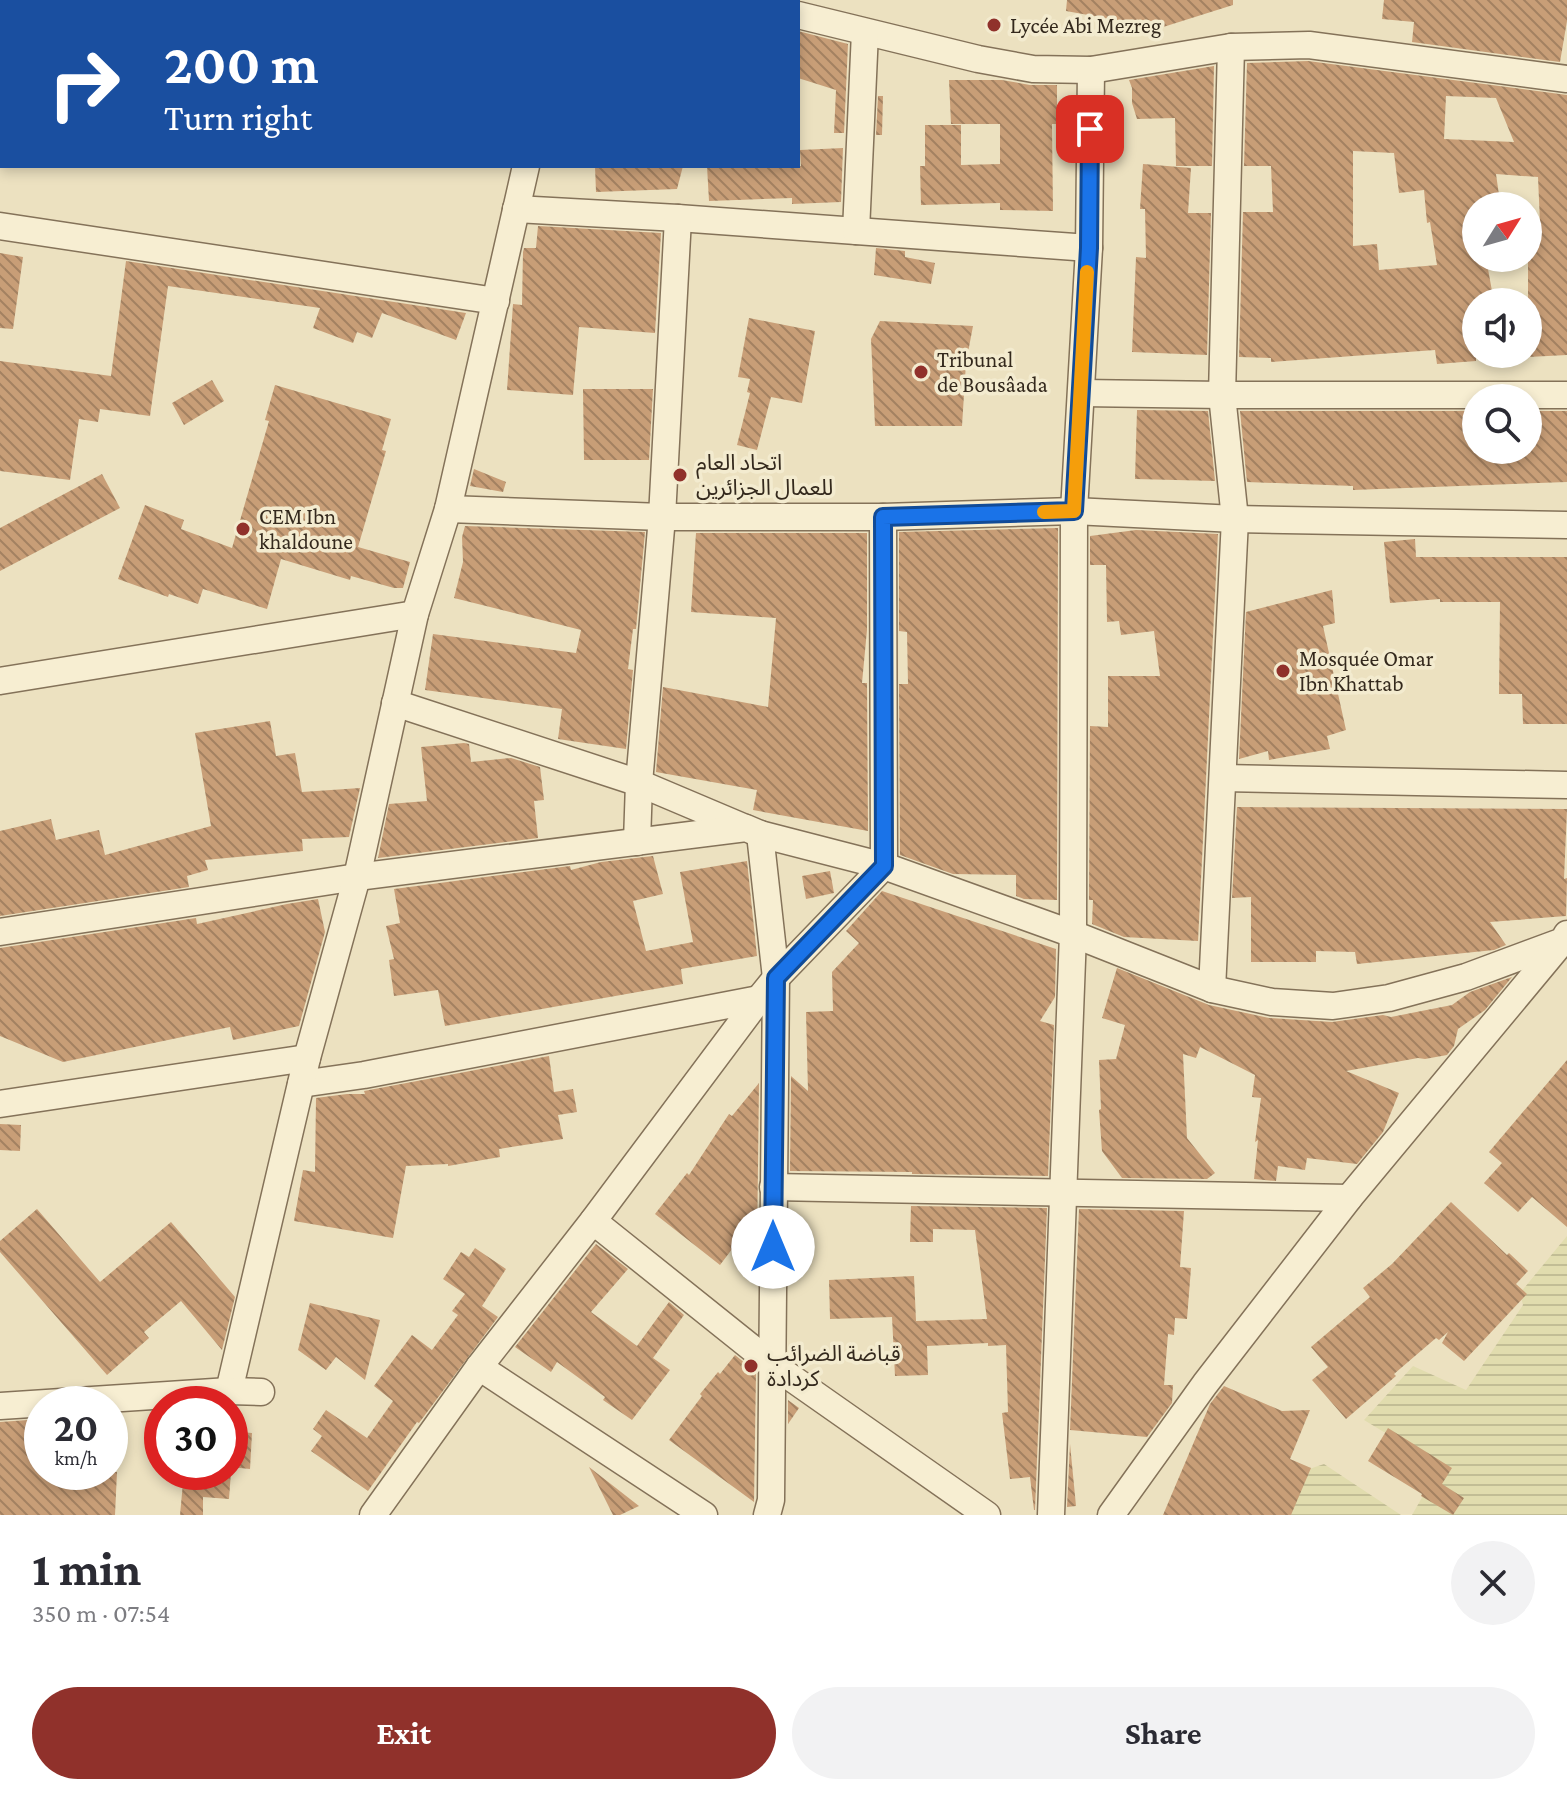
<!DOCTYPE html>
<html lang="en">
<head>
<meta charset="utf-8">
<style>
  :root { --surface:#fff; --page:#f2f2f3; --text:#2b2b33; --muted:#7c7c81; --accent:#90312b }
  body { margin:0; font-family:"Crimson Pro","Noto Sans Arabic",serif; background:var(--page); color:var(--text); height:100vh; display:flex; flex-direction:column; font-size:30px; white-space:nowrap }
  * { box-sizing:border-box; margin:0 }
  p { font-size:26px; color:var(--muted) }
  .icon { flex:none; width:44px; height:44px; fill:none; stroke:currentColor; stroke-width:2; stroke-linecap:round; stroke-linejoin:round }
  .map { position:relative; height:1515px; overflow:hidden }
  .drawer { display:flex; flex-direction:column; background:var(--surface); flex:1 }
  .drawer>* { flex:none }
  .hud { position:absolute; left:0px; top:0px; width:800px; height:168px; box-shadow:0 4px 12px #0003; background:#1a4fa0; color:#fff; overflow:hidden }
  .needle { width:52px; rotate:53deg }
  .buttons { position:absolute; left:1462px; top:192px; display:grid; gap:16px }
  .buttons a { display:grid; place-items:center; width:80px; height:80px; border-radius:50%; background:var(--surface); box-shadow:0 4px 12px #0003; font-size:40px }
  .speed { position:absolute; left:24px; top:1386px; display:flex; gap:16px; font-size:40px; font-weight:700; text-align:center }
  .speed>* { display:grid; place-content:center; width:104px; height:104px; border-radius:50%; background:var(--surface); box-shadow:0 4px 12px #0003; line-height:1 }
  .speed small { font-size:20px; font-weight:400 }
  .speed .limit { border:12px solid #d22; background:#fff; color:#111 }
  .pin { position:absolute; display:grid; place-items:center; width:68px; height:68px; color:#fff; margin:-34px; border-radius:16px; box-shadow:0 4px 12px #0006 }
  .me { position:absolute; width:88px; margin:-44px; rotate:0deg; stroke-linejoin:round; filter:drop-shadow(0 0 6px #0008) }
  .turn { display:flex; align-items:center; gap:28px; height:168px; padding:0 32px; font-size:36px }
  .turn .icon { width:104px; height:104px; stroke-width:2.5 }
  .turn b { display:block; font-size:56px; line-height:68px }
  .round { display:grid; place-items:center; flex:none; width:84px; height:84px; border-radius:42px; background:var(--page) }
  .summary { display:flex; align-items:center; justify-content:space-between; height:136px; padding:0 32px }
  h1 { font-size:48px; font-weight:700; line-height:60px }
  .action { display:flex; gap:16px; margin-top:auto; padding:16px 32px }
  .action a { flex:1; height:92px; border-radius:48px; background:var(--accent); color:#fff; font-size:32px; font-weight:700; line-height:92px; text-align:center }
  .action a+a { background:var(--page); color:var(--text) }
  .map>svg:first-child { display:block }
  .farmland { fill:url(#farmland-rules) }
  .building { fill:url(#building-back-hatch); fill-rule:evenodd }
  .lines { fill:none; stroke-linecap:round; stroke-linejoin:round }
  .minor-casing { stroke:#847259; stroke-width:29 }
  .minor { stroke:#f7eed2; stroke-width:26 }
  .route-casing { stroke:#114b97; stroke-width:20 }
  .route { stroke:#1a73e8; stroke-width:14 }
  .slow { stroke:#f59e0b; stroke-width:14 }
  .poi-dot { fill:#90312b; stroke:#f3ebcf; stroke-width:3 }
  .labels { text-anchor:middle; stroke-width:7; stroke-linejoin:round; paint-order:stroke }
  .poi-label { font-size:22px; fill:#34291d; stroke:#f3ebcf; text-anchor:start }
</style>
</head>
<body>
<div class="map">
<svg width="1567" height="1515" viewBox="0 0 1567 1515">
  <defs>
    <pattern id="farmland-rules" width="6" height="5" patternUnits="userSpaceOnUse" patternTransform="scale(2)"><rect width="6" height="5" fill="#e1dcae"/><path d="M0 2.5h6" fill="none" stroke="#c2bd95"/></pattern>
    <pattern id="building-back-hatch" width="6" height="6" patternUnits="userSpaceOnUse" patternTransform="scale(2)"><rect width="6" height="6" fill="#c89e77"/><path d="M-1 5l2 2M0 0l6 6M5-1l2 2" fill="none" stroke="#a38161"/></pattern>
  </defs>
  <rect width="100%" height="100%" fill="#ece1c0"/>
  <g class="farmland">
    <polygon points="1567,1236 1567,1515 1412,1515 1440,1466 1364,1420 1413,1366 1466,1390 1523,1305 1520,1293"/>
    <polygon points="1324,1464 1401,1515 1269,1515 1283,1478"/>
  </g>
  <g class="building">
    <polygon points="1067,0 1233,0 1233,5 1160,28 1066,11"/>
    <polygon points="1384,0 1567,0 1567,21 1560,62 1412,42 1414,22 1382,19"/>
    <polygon points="798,31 848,44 844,133 834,133 836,90 798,78"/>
    <path d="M1308 61 1567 95V355L1528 357V224L1540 223 1538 177 1496 174 1500 202 1476 206V258H1486L1494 302H1476V361L1437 364 1435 350 1271 362V358L1239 357 1243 212H1273L1271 166H1244L1247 63ZM1446 96 1496 98 1514 142 1444 139ZM1353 151 1394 153 1399 193 1424 190 1427 223 1430 222 1437 265 1379 270 1377 244 1353 246Z"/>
    <polygon points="1214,66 1212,166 1176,166 1175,118 1137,119 1132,103 1132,88 1129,80"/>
    <polygon points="949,80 1002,80 1030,85 1057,85 1057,124 1052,124 1053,211 1000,210 1000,203 921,205 920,166 925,166 925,125 961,125 961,165 1000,164 1000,124 951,124"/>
    <polygon points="878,96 883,96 882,135 876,135"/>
    <polygon points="843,148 841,202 792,204 792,198 709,201 707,166 801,166 800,150"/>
    <polygon points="1143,164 1191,168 1188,213 1211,213 1207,355 1132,352 1136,257 1146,258 1145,209 1140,209"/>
    <polygon points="595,166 683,166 677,189 596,192"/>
    <polygon points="538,226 661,233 655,333 579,327 573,395 507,390 513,304 522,305 523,252 524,248 536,248"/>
    <polygon points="876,248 905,251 905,257 935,263 931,284 874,275"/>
    <polygon points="0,253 23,257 13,329 0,328"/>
    <polygon points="126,261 466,313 456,340 382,313 372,338 357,332 353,343 313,328 320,308 168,286 150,416 100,409 98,422 79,419 70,480 0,471 0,361 111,376"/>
    <polygon points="749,318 815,331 802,403 771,397 757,450 737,445 750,393 747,392 750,379 738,377"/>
    <polygon points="880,321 973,326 966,363 962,426 875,426 871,339"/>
    <polygon points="212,380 224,401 184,425 172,403"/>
    <polygon points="275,385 391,419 382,450 386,451 358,547 410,562 403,588 394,588 351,576 350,580 281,559 267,609 203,589 198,604 169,594 168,597 118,579 145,505 184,520 181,529 232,548 269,421 265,420"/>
    <polygon points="583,389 653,389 649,460 584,460"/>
    <polygon points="1137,410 1208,411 1215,481 1135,479"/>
    <polygon points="1240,411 1476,411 1476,450 1528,450 1528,411 1567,411 1567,482 1353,490 1353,486 1247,482"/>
    <polygon points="474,469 506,482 503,492 470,486"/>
    <polygon points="102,474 120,508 0,571 0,528"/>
    <polygon points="465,526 645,532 636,629 633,629 628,669 633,670 626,749 558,739 562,709 425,690 433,634 576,653 581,630 454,598 463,562 462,537"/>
    <polygon points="1058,528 1057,900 1024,899 1016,896 1016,875 953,874 900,855 899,684 908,684 907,632 899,631 899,532"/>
    <polygon points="1136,530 1218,534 1198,941 1124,937 1092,924 1093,900 1089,900 1090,726 1108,727 1108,676 1160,676 1154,631 1121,635 1119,621 1107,622 1106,565 1090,565 1090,536"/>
    <polygon points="696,533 867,533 867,630 862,683 867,683 868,831 753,810 757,790 656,772 663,687 768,707 776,618 691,612"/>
    <polygon points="1415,539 1416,557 1567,557 1567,724 1523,724 1522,694 1499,694 1500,602 1440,602 1440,599 1390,603 1384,542"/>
    <polygon points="1332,590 1335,623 1323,626 1346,730 1327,736 1330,749 1269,760 1268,751 1239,759 1246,612"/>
    <polygon points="270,721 276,756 295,753 302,792 360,788 349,837 302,839 303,851 205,860 208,870 187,876 189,887 0,916 0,831 51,819 56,840 99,830 105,855 211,826 195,733"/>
    <polygon points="464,743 469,744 471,762 511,758 540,767 544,800 534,801 538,838 378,858 389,804 427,801 421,747"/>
    <polygon points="1237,807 1567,809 1564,879 1567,878 1566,916 1490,922 1506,945 1494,950 1357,964 1355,952 1316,951 1316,962 1251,962 1251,897 1232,898"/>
    <polygon points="653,856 663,894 633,901 646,951 693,942 680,872 747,861 757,956 681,969 683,984 445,1026 438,990 394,996 389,960 394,959 386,926 400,923 394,889 570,866 571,870 601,862"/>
    <polygon points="830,871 834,893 806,899 802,876"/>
    <polygon points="882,891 1056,949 1055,997 1040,1021 1054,1025 1048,1176 912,1174 912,1172 790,1171 791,1076 808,1091 806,1012 833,1011 832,972 859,943 846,931"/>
    <polygon points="318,899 325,932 299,1026 233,1040 230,1027 63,1062 0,1036 0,948 196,918 197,924 287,904"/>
    <polygon points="1117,968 1209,1005 1269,1018 1332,1022 1383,1015 1391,1017 1452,1005 1470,992 1512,977 1485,1010 1458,1029 1454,1046 1447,1055 1425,1059 1418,1058 1346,1071 1399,1093 1383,1132 1357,1164 1307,1158 1305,1170 1278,1166 1276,1181 1254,1179 1258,1140 1255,1142 1261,1098 1252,1097 1255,1075 1200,1047 1196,1058 1183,1054 1187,1138 1215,1173 1207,1179 1122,1178 1102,1151 1099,1110 1101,1109 1099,1060 1116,1059 1125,1025 1102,1018"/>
    <polygon points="549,1056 554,1092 573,1089 577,1112 558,1115 563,1139 499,1149 500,1157 448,1166 448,1164 406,1166 393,1238 294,1221 303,1170 315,1172 316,1098 347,1094 365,1094 364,1091"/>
    <polygon points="1567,1060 1567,1227 1532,1197 1518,1212 1484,1183 1502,1163 1489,1152"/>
    <polygon points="759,1083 757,1247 742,1236 720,1265 655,1214 687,1173 689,1175 729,1114 732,1116"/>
    <polygon points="0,1124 21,1125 20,1151 0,1150"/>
    <polygon points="1451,1202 1507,1255 1509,1253 1528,1271 1516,1284 1527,1294 1464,1361 1442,1343 1448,1332 1439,1340 1436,1338 1394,1374 1396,1376 1346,1419 1312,1380 1328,1367 1311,1347 1370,1297 1363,1288 1392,1264"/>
    <polygon points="911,1206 1047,1208 1035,1510 1034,1510 1030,1477 1010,1479 1002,1413 1008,1412 1006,1345 988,1346 988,1343 927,1346 928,1375 895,1376 892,1317 830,1319 829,1280 914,1276 916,1321 987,1319 975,1230 933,1229 933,1242 910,1242"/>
    <polygon points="37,1209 100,1282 171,1222 235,1297 222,1350 181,1301 144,1332 149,1338 107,1375 0,1252 0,1241"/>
    <polygon points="1079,1209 1184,1211 1180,1267 1191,1268 1187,1319 1175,1318 1174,1335 1168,1334 1164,1385 1173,1385 1172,1403 1147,1437 1070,1430"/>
    <polygon points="596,1244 628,1269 591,1312 637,1346 669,1302 684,1315 653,1358 670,1370 632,1420 603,1400 605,1397 557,1362 551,1372 515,1347"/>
    <polygon points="475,1248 506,1269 482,1306 498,1317 419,1423 417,1422 368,1491 311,1451 322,1436 313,1429 326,1410 367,1438 393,1401 374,1386 412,1335 432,1350 458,1315 452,1311 465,1294 443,1279 461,1252 469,1257"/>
    <polygon points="310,1303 380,1320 365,1380 336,1357 326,1370 298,1350"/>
    <polygon points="735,1355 756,1372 754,1502 669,1440 702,1396 700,1394 718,1372 720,1374"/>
    <polygon points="1224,1386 1282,1411 1310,1410 1290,1459 1311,1468 1291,1515 1163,1515 1210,1404"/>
    <polygon points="788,1400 799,1408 788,1424"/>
    <polygon points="42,1419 42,1472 117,1472 115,1515 0,1515 0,1422"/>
    <polygon points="1388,1428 1452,1468 1442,1484 1464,1498 1453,1515 1421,1496 1422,1494 1368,1461"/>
    <polygon points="230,1431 252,1433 250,1469 230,1467"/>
    <polygon points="1070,1444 1076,1506 1067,1507"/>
    <polygon points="589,1467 639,1506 620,1515 613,1515"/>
    <polygon points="184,1472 231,1472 229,1499 203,1497 203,1515 180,1515"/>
  </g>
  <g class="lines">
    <g class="minor-casing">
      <g id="minor">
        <polyline points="737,0 745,2"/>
        <polyline points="565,2 565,0"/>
        <polyline points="798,15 978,59 1033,69 1091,70 1231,47 1309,45 1567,79"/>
        <polyline points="516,209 678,218 1089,248"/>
        <polyline points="0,226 496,301"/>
        <polyline points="856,231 865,32"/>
        <polyline points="1082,393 1222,395 1567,395"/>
        <polyline points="448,509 662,517 883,517 1074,511 1235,519 1567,525"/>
        <polyline points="0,681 415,614"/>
        <polyline points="395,703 639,783 743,827"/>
        <polyline points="1223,778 1567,785"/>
        <polyline points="760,834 776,978 771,1500 767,1515"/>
        <polyline points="637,842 639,783 662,517 678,218"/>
        <polyline points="0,932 357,877 746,828 760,834 884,866 1073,934 1212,989 1272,1002 1333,1006 1389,998 1466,977 1563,941 1567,934"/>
        <polyline points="1212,989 1235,519 1222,395 1231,47"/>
        <polyline points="301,1084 364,1075 759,999"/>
        <polyline points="0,1104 307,1058"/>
        <polyline points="773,1187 1349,1198"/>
        <polyline points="593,1221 773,1365 987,1515"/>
        <polyline points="479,1367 704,1515"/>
        <polyline points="229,1391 307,1058 357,877 415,614 448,509 526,166"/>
        <polyline points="0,1406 229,1391 261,1392"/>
        <polyline points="373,1515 479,1367 593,1221 759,999 776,978 884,866 883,517"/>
        <polyline points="1051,1515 1073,934 1074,511 1089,248 1091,70"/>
        <polyline points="1111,1515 1205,1384 1349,1198 1561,943"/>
      </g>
    </g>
    <use href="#minor" class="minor"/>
  </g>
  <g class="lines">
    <g class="route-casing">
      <polyline id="route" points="773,1247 776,978 884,866 883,517 1074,511 1089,248 1090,129"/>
    </g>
    <use href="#route" class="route"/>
    <polyline class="slow" points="1044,512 1074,511 1087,272"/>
  </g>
  <g class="poi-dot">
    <circle cx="994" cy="25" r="8"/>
    <circle cx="921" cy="372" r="8"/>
    <circle cx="680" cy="475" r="8"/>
    <circle cx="243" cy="529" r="8"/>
    <circle cx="1283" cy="671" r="8"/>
    <circle cx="751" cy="1366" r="8"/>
  </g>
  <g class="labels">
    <g class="poi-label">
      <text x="1010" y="33">Lycée Abi Mezreg</text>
      <text x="937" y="367">Tribunal<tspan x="937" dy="25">de Bousâada</tspan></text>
      <text x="696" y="470">اتحاد العام<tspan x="696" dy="25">للعمال الجزائرين</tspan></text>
      <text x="259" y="524">CEM Ibn<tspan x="259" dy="25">khaldoune</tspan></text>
      <text x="1299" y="666">Mosquée Omar<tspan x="1299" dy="25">Ibn Khattab</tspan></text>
      <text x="767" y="1361">قباضة الضرائب<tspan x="767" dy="25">كردادة</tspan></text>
    </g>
  </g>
</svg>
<div class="buttons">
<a><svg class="needle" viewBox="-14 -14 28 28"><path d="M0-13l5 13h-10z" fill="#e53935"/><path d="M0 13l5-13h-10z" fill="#7c7c81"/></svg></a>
<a><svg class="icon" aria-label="sound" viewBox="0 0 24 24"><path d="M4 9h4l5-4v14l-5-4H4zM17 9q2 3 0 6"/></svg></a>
<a><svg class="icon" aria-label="search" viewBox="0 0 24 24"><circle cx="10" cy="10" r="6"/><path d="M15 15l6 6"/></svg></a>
</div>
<div class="speed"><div>20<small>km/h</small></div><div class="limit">30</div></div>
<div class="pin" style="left:1090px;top:129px;background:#d93025"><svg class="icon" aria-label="arrive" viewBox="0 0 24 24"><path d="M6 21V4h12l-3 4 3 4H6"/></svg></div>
<svg class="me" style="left:773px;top:1247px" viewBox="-20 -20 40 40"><circle r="19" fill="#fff"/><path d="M0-13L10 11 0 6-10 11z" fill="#1a73e8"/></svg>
<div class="hud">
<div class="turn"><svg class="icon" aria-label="right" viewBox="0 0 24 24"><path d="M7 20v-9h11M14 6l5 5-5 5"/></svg><div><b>200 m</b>Turn right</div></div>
</div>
</div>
<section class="drawer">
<div class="summary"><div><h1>1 min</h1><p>350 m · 07:54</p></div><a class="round"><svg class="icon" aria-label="close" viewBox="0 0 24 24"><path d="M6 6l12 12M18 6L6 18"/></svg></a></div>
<div class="action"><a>Exit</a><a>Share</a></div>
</section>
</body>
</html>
